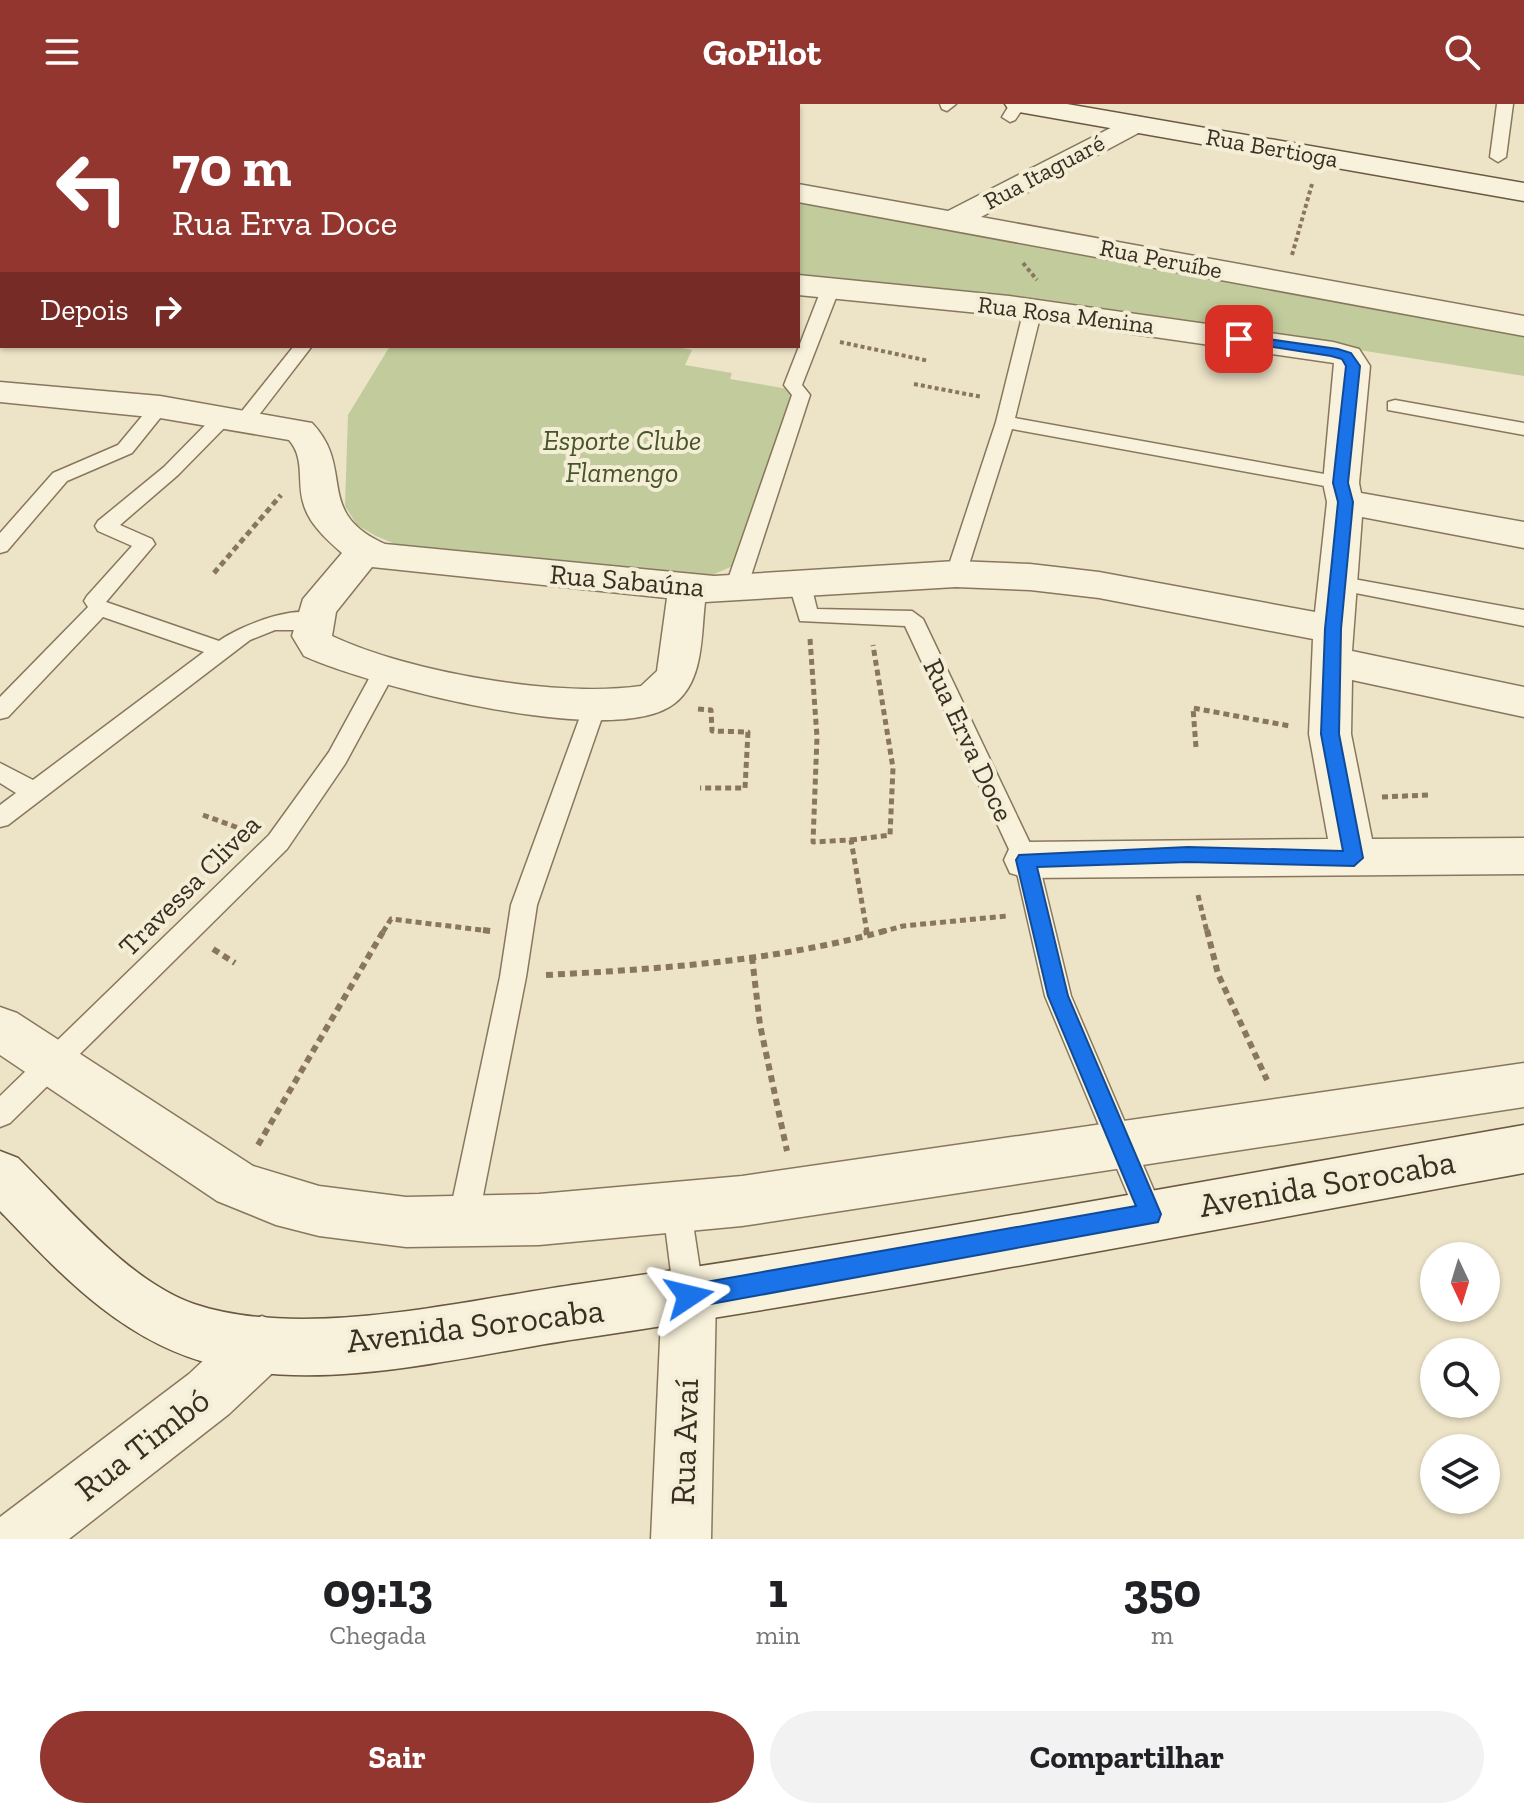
<!DOCTYPE html>
<html lang="pt">
<head>
<meta charset="utf-8">
<style>
  :root { --surface:#fff; --page:#f2f2f2; --text:#202124; --muted:#757577; --accent:#943630 }
  body { margin:0; font-family:"Zilla Slab",serif; background:var(--page); color:var(--text); height:100vh; display:flex; flex-direction:column; font-size:30px; white-space:nowrap }
  * { box-sizing:border-box; margin:0 }
  p { font-size:26px; color:var(--muted) }
  .icon { flex:none; width:44px; height:44px; fill:none; stroke:currentColor; stroke-width:2; stroke-linecap:round; stroke-linejoin:round }
  .map { position:relative; height:1435px; overflow:hidden }
  .details { display:flex; flex-direction:column; background:var(--surface); flex:1 }
  .details>* { flex:none }
  .guide { position:absolute; left:0px; top:0px; width:800px; height:244px; box-shadow:0 2px 6px #0004; background:#943630; color:#fff; overflow:hidden }
  .needle { width:52px; rotate:176deg }
  .fabs { position:absolute; left:1420px; top:1138px; display:grid; gap:16px }
  .fabs a { display:grid; place-items:center; width:80px; height:80px; border-radius:50%; background:var(--surface); box-shadow:0 2px 6px #0004; font-size:40px }
  .pin { position:absolute; display:grid; place-items:center; width:68px; height:68px; color:#fff; margin:-34px; border-radius:16px; box-shadow:0 4px 12px #0006 }
  .me { position:absolute; width:88px; margin:-44px; rotate:80deg; stroke-linejoin:round; filter:drop-shadow(0 0 6px #0008) }
  .turn { display:flex; align-items:center; gap:28px; height:168px; padding:0 40px; font-size:36px }
  .turn .icon { width:104px; height:104px; stroke-width:2.5 }
  .turn b { display:block; font-size:56px; line-height:68px }
  .then { display:flex; align-items:center; height:76px; padding:0 40px; background:#0003; gap:16px; font-size:30px }
  .eta { display:flex; justify-content:space-evenly; align-items:center; height:136px; text-align:center }
  .eta b { font-size:48px; font-weight:700; line-height:56px }
  .button { display:flex; gap:16px; margin-top:auto; padding:16px 40px }
  .button a { flex:1; height:92px; border-radius:48px; background:var(--accent); color:#fff; font-size:32px; font-weight:700; line-height:92px; text-align:center }
  .button a+a { background:var(--page); color:var(--text) }
  header { display:flex; justify-content:space-between; align-items:center; height:104px; padding:0 40px; background:var(--accent); color:#fff; font-size:36px; font-weight:700 }
  .map>svg:first-child { display:block }
  .green { fill:#c2cb9c }
  .lines { fill:none; stroke-linecap:round; stroke-linejoin:round }
  .lane-casing { stroke:#88775e; stroke-width:3 }
  .street-casing { stroke:#88775e; stroke-width:3 }
  .secondary-casing { stroke:#6a5841; stroke-width:3 }
  .path-far2 { stroke:#88775e; stroke-width:4; stroke-dasharray:4 3; stroke-linecap:butt }
  .path-far1 { stroke:#88775e; stroke-width:5; stroke-dasharray:6 4; stroke-linecap:butt }
  .path { stroke:#88775e; stroke-width:6; stroke-dasharray:7 5; stroke-linecap:butt }
  .lane { fill:#f8f1db; fill-rule:evenodd }
  .street { fill:#f8f1db; fill-rule:evenodd }
  .secondary { fill:#f8f1db; fill-rule:evenodd }
  .route { fill:#1a73e8; stroke:#114b97; stroke-width:2 }
  .labels { text-anchor:middle; stroke-width:8; stroke-linejoin:round; paint-order:stroke }
  .far-street-label { font-size:24px; fill:#392e21; stroke:#f4eed7 }
  .park-label { font-size:28px; font-style:italic; fill:#465528; stroke:#f4eed7 }
  .street-label { font-size:28px; fill:#392e21; stroke:#f4eed7 }
  .near-street-label { font-size:34px; fill:#392e21; stroke:#f4eed7 }
</style>
</head>
<body>
<header><svg class="icon" aria-label="menu" viewBox="0 0 24 24"><path d="M4 6h16M4 12h16M4 18h16"/></svg>GoPilot<svg class="icon" aria-label="search" viewBox="0 0 24 24"><circle cx="10" cy="10" r="6"/><path d="M15 15l6 6"/></svg></header>
<div class="map">
<svg width="1524" height="1435" viewBox="0 0 1524 1435">
  <rect width="100%" height="100%" fill="#ede4c8"/>
  <g class="green">
    <polygon points="798,98 1524,230 1524,272 1021,193 798,170"/>
    <polygon points="390,242 672,242 692,246 685,261 732,269 730,275 794,286 735,461 712,471 430,444 395,440 376,432 357,421 345,402 348,311"/>
  </g>
  <g class="lines">
    <g class="lane-casing">
      <g id="lane">
        <polygon points="940,0 956,0 947,7 942,5"/>
        <polygon points="1010,0 1026,0 1015,16 1010,18 1002,13"/>
        <polygon points="1497,0 1513,0 1506,53 1498,58 1490,53"/>
        <polygon points="830,181 839,186 802,281 810,291 747,484 736,491 729,489 725,484 792,291 784,281 821,186"/>
        <polygon points="1033,200 1042,205 1015,314 1341,373 1351,379 1341,385 1012,325 966,470 956,477 949,475 946,470 996,318 1024,205"/>
        <polygon points="294,242 312,242 252,320 238,320 238,312"/>
        <polygon points="1395,296 1524,319 1524,331 1388,306 1388,298"/>
        <polygon points="160,297 169,303 132,349 67,377 7,447 0,449 0,429 53,369 118,341 153,299"/>
        <path d="M224 307 231 309V317L178 371 120 421 152 435 155 440 106 498 219 537C238 523 309 492 326 518L315 526H275L250 536 8 721 0 723V701L16 689 0 679V659L33 676 204 548 103 513 8 613 0 615V593L88 503 84 497 87 492 132 442 98 427 95 422 98 417 164 363 217 309Z"/>
        <polygon points="1337,472 1524,506 1524,522 1330,484 1326,479 1330,474"/>
        <polygon points="800,474 811,481 817,505 912,507 923,515 1038,756 1071,892 1164,1110 1160,1120 1150,1124 1140,1120 1136,1110 1045,892 1014,756 905,522 800,517 789,481"/>
        <polygon points="385,558 396,566 345,660 287,745 10,1019 0,1023 0,992 269,731 329,648 377,560"/>
        <polygon points="596,591 607,599 537,801 526,873 478,1117 473,1127 463,1131 453,1127 448,1117 500,873 511,801 585,599"/>
        <polygon points="677,1092 687,1096 691,1106 704,1192 700,1202 689,1207 678,1202 674,1192 663,1106 667,1096"/>
      </g>
    </g>
    <g class="street-casing">
      <g id="street">
        <polygon points="155,0 209,0 211,2 157,2"/>
        <polygon points="1134,12 1144,14 1148,20 1144,26 981,113 1524,212 1524,232 798,98 798,80 948,107"/>
        <rect x="0" y="109" width="2" height="19"/>
        <path d="M798 171 1009 192 1333 238 1359 245 1370 262 1359 379 1361 389 1524 418V444L1362 413 1352 547 1524 583V613L1352 576 1351 630 1372 735 1524 734V770L1026 774 1010 769 1004 756 1010 743 1026 738 1328 735 1309 630 1313 535 1099 494 1030 486 956 483 705 498C701 531 704 576 675 599 616 647 370 582 304 552L292 532 303 495 342 449C326 435 308 419 303 398 297 377 305 354 289 336L160 314 0 298V278L160 292 312 319C356 365 313 408 385 440L714 472 956 457 1030 460 1099 468 1315 508 1327 398 1323 379 1334 259 1009 212 798 191ZM372 463 667 494 657 567 641 582C557 594 408 568 332 532L336 508Z"/>
        <polygon points="0,903 17,909 253,1062 319,1082 406,1093 539,1090 742,1072 1524,959 1524,1003 742,1122 539,1141 406,1143 319,1132 276,1121 217,1097 0,951"/>
        <polygon points="689,1165 708,1173 716,1192 711,1435 651,1435 662,1192 670,1173"/>
        <polygon points="262,1212 282,1220 290,1240 282,1260 229,1310 69,1435 0,1435 0,1413 189,1270 242,1220"/>
      </g>
    </g>
    <g class="secondary-casing">
      <g id="secondary">
        <polygon points="1005,0 1067,0 1524,79 1524,97 1019,8 1009,6"/>
        <path d="M1524 1021V1069C1211 1126 899 1187 584 1234 471 1250 332 1289 219 1262 125 1240 64 1174 0 1107V1047L18 1054C67 1102 128 1177 194 1200 304 1237 465 1196 579 1180 895 1135 1209 1076 1524 1021Z"/>
      </g>
    </g>
    <g class="path-far2">
      <polyline points="1292,151 1312,80"/>
      <polyline points="1023,159 1037,176"/>
      <polyline points="840,238 929,257"/>
      <polyline points="914,280 982,293"/>
    </g>
    <g class="path-far1">
      <polyline points="214,469 281,391"/>
      <polyline points="810,535 817,633 813,738 851,736 867,828"/>
      <polyline points="698,605 711,606 712,627 748,628 745,684 700,684"/>
      <polyline points="1196,643 1193,604 1290,622"/>
      <polyline points="1382,693 1428,691"/>
      <polyline points="203,711 247,727"/>
      <polyline points="851,736 890,731 893,664 873,541"/>
      <polyline points="1198,791 1207,828"/>
      <polyline points="383,828 391,815 490,827"/>
      <polyline points="881,828 903,822 1007,812"/>
    </g>
    <g class="path">
      <polyline points="483,826 490,827"/>
      <polyline points="866,826 867,831"/>
      <polyline points="1207,826 1218,870 1267,976"/>
      <polyline points="213,845 235,859"/>
      <polyline points="752,853 760,921 787,1047"/>
      <path d="M546 871C661 865 777 857 888 826"/>
      <polyline points="258,1041 384,826"/>
    </g>
    <use href="#lane" class="lane"/>
    <use href="#street" class="street"/>
    <use href="#secondary" class="secondary"/>
  </g>
  <polygon class="route" points="1239,231 1338,245 1351,249 1360,262 1348,379 1353,398 1341,525 1339,630 1363,754 1354,762 1188,758 1037,763 1068,892 1161,1110 1158,1118 689,1204 681,1200 677,1192 681,1185 689,1181 1136,1102 1048,892 1016,756 1019,751 1188,743 1343,747 1321,630 1325,525 1338,398 1333,379 1346,262 1342,255 1331,252 1234,237 1234,232"/>
  <g class="labels">
    <g class="far-street-label">
      <text transform="translate(1272 44) rotate(10)" y="8">Rua Bertioga</text>
      <text transform="translate(1044 68) rotate(-28)" y="8">Rua Itaguaré</text>
      <text transform="translate(1161 155) rotate(11)" y="8">Rua Peruíbe</text>
      <text transform="translate(1066 211) rotate(7)" y="8">Rua Rosa Menina</text>
    </g>
    <g class="park-label">
      <text x="622" y="346">Esporte Clube<tspan x="622" dy="32">Flamengo</tspan></text>
    </g>
    <g class="street-label">
      <text transform="translate(627 476) rotate(5)" y="10">Rua Sabaúna</text>
      <text transform="translate(969 636) rotate(65)" y="10">Rua Erva Doce</text>
      <text transform="translate(189 781) rotate(-45)" y="10">Travessa Clivea</text>
    </g>
    <g class="near-street-label">
      <text transform="translate(1327 1079) rotate(-10)" y="12">Avenida Sorocaba</text>
      <text transform="translate(475 1221) rotate(-7)" y="12">Avenida Sorocaba</text>
      <text transform="translate(684 1338) rotate(-88)" y="12">Rua Avaí</text>
      <text transform="translate(142 1340) rotate(-38)" y="12">Rua Timbó</text>
    </g>
  </g>
</svg>
<div class="fabs">
<a><svg class="needle" viewBox="-14 -14 28 28"><path d="M0-13l5 13h-10z" fill="#e53935"/><path d="M0 13l5-13h-10z" fill="#757577"/></svg></a>
<a><svg class="icon" aria-label="search" viewBox="0 0 24 24"><circle cx="10" cy="10" r="6"/><path d="M15 15l6 6"/></svg></a>
<a><svg class="icon" aria-label="layers" viewBox="0 0 24 24"><path d="M12 4l9 5-9 5-9-5zM3 14l9 5 9-5"/></svg></a>
</div>
<div class="pin" style="left:1239px;top:235px;background:#d93025"><svg class="icon" aria-label="arrive" viewBox="0 0 24 24"><path d="M6 21V4h12l-3 4 3 4H6"/></svg></div>
<svg class="me" style="left:689px;top:1192px" viewBox="-20 -20 40 40"><path d="M0-17L14 15 0 8-14 15z" fill="#1a73e8" stroke="#fff" stroke-width="4"/></svg>
<div class="guide">
<div class="turn"><svg class="icon" aria-label="left" viewBox="0 0 24 24"><path d="M17 20v-9H6M10 6l-5 5 5 5"/></svg><div><b>70 m</b>Rua Erva Doce</div></div>
<div class="then">Depois<svg class="icon" aria-label="right" viewBox="0 0 24 24"><path d="M7 20v-9h11M14 6l5 5-5 5"/></svg></div>
</div>
</div>
<section class="details">
<div class="eta">
<div><b>09:13</b><p>Chegada</p></div>
<div><b>1</b><p>min</p></div>
<div><b>350</b><p>m</p></div>
</div>
<div class="button"><a>Sair</a><a>Compartilhar</a></div>
</section>
</body>
</html>
